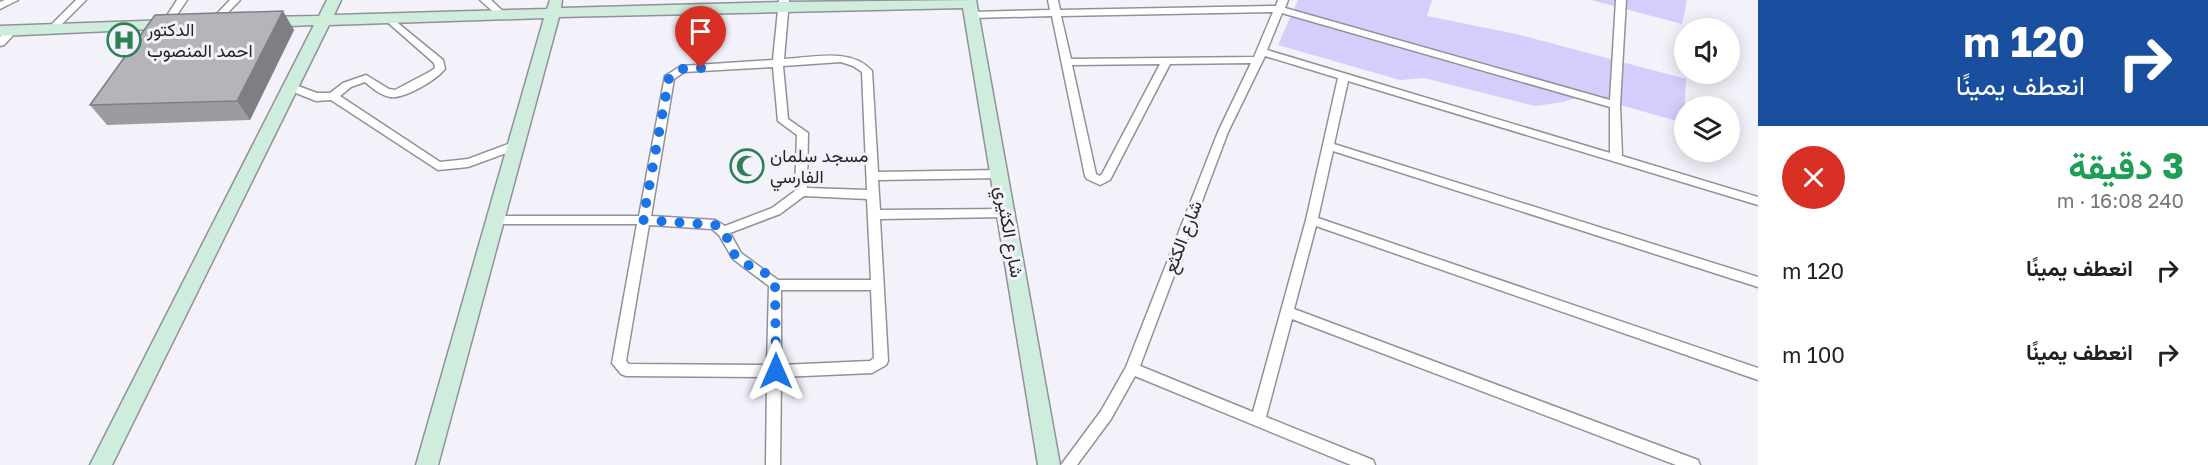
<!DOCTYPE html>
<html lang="ar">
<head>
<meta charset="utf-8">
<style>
  :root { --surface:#fff; --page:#f2f2f2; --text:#222; --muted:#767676 }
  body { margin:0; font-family:"Golos Text",Vazirmatn,sans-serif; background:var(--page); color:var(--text); direction:rtl; height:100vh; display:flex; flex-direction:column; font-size:22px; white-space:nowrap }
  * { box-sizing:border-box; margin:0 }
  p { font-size:20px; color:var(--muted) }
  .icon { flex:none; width:33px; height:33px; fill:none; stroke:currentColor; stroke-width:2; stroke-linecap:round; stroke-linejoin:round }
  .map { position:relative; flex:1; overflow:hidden; direction:ltr }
  .side { display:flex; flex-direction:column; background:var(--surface); width:450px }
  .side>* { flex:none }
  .hud { background:#1a4fa0; color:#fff; overflow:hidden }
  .buttons { position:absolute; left:1674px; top:18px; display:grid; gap:12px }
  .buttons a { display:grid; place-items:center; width:66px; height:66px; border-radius:50%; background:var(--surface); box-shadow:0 3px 15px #0003; font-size:30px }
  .pin { position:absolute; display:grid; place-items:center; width:51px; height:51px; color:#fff; margin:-62px -26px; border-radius:50% 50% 50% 0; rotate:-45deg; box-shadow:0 0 6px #0007 }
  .pin .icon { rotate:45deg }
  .me { position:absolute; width:66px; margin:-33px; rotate:0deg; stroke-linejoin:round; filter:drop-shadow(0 0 4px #0008) }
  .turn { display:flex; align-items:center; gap:21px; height:126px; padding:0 24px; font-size:27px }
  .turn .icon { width:78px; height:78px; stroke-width:2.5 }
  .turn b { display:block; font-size:42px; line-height:51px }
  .round { display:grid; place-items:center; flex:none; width:63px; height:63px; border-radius:32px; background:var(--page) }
  .overview { display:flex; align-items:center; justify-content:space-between; height:102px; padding:0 24px }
  h1 { font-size:36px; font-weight:700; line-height:45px; color:#1e9e55 }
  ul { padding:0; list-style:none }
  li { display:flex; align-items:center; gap:18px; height:84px; padding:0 24px }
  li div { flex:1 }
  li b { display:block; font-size:22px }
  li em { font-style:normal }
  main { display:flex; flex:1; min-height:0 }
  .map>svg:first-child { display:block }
  .green { fill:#d3cefb }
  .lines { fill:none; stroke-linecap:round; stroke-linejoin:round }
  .street-casing { stroke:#929199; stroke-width:3 }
  .secondary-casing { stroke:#929199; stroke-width:3 }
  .street { fill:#fff; fill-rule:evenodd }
  .secondary { fill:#cfeddc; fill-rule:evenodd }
  .wall { fill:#9c9ba1 }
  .shaded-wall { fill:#7f7e83 }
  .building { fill:#b5b4bb; stroke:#7f7e83; stroke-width:1.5 }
  .route { stroke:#1a73e8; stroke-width:10; stroke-dasharray:0 18 }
  .labels { text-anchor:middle; stroke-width:6; stroke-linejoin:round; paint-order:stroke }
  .poi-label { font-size:18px; fill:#242427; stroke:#f3f2fa; text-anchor:start }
  .street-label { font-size:18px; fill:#242427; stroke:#f3f2fa }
</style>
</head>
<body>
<main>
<section class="side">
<div class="hud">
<div class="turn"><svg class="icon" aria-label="right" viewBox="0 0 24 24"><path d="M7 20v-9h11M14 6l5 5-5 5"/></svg><div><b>120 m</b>انعطف يمينًا</div></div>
</div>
<div class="overview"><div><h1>3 دقيقة</h1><p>240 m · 16:08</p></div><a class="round" style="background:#d93025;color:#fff"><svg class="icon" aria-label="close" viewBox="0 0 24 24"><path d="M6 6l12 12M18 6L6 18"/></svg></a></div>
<ul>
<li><svg class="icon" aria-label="right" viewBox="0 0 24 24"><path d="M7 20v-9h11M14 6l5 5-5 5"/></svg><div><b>انعطف يمينًا</b></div><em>120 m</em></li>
<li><svg class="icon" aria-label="right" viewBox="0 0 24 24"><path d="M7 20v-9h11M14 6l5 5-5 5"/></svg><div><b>انعطف يمينًا</b></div><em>100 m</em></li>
</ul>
</section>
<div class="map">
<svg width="1758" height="465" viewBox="0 0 1758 465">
  <rect width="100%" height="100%" fill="#f3f2fa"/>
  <g class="green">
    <polygon points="1298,0 1432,0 1427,16 1516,34 1686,79 1684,123 1585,95 1563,102 1535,106 1424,78 1400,80 1278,45"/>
    <polygon points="1591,0 1687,0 1682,24"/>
  </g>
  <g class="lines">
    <g class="street-casing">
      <g id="street">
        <polygon points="5,0 18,0 0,9 0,2"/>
        <polygon points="76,0 86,0 56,30 50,30 50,26"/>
        <polygon points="177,0 187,0 169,27 163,27 161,25"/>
        <polygon points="230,0 240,0 216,25 210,25 210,21"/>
        <polygon points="480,0 491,0 506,14 501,17 498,16"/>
        <path d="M779 0H789L784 59C812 58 851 47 872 71L878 172 999 170 1005 174 999 178 878 180 880 210 1006 209 1012 213 1006 217 880 219 888 361 886 365 872 373 781 377 780 465H766L767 377 626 376 621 374 612 363 637 224H495L489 220 495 216H639L665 76 681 66 773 60ZM841 62 853 66 862 72 867 190 807 188 808 133 788 119 783 66ZM773 67 778 121 797 135 795 191 772 208 725 226 715 220 651 216 674 79 684 72ZM804 196 867 199 871 280H778L741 253 730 233 780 214ZM649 225 712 229 719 235 733 259 769 286 767 365 629 364 626 361ZM781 290H871L874 358 870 361 781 365Z"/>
        <path d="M1048 0H1058L1060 10 1276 6 1278 0H1288L1285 8 1610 100 1616 0H1626L1620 105 1622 156 1758 197V205L1348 81 1334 144 1758 277V287L1333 151 1318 218 1758 368V380L1316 226 1294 309 1698 460 1700 465H1676L1292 319 1266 417 1373 460 1375 465H1351L1135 376 1111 419 1077 465H1061L1101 411 1126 367 1218 132 1251 63 1170 64 1110 180 1100 185 1087 179 1085 176 1052 16 972 18 967 15 972 12 1050 10ZM1273 12 1254 57 1071 59 1061 16ZM1282 13 1610 107V153L1267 50ZM1265 56 1338 78 1306 220 1253 412 1140 366 1228 132ZM1160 64 1102 174 1100 176 1096 174 1072 65Z"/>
        <path d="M388 15 443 60 445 69C436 80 405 99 390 97 380 95 372 88 365 82L351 87 340 96 440 162 468 159 516 141 520 142 522 145 520 148 468 167 438 170 331 100 316 101 286 89 285 87 286 85 290 83 317 93H330L343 83 366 75 389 89 395 90 431 71 435 68 434 63 385 20 383 18Z"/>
        <polygon points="12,28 17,31 4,45 0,46 0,37"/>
      </g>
    </g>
    <g class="secondary-casing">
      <g id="secondary">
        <polygon points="327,0 341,0 334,15 547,9 550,0 562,0 561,8 784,2 976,0 1060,465 1038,465 963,8 559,17 438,465 416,465 544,18 329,25 112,465 90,465 314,25 266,27 259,22 266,17 319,16"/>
        <polygon points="172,20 179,25 177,28 0,36 0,26"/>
      </g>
    </g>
    <use href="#street" class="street"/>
    <use href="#secondary" class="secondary"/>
  </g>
  <polygon class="wall" points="294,30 250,120 107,125 90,105"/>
  <polygon class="shaded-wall" points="283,11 294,30 250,120 237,101"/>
  <polygon class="building" points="283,11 237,101 90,105 155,15"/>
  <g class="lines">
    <polyline class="route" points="701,68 681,69 669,78 643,220 715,225 724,231 734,254 748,265 765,273 775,285 776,371"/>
  </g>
  <defs>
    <g id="hospital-ring" transform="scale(1.725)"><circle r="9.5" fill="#f3f2fa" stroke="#2c8053" stroke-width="1.5"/><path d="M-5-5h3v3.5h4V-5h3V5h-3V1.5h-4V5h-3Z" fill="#2c8053"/></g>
    <g id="mosque-ring" transform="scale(1.725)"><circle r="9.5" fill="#f3f2fa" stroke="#2c8053" stroke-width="1.5"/><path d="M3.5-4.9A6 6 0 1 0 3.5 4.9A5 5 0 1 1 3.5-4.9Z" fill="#2c8053"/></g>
  </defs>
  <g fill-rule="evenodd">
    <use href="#hospital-ring" x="124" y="40"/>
    <use href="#mosque-ring" x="747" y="166"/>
  </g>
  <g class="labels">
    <g class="poi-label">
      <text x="147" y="36">الدكتور<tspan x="147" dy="21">احمد المنصوب</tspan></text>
      <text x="770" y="162">مسجد سلمان<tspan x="770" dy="21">الفارسي</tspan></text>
    </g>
    <g class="street-label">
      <text transform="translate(1009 232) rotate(80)" y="6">شارع الكثيري</text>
      <text transform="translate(1183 237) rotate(-69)" y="6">شارع الكثع</text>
    </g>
  </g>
</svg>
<div class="buttons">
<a><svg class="icon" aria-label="sound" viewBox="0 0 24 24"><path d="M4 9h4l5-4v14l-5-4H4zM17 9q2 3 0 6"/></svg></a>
<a><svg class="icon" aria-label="layers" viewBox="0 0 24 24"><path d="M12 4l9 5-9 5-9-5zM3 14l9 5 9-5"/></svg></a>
</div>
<div class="pin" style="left:701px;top:68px;background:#d93025"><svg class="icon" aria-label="arrive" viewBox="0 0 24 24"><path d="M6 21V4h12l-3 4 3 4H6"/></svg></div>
<svg class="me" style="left:776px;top:371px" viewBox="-20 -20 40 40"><path d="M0-17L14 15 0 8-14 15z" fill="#1a73e8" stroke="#fff" stroke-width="4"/></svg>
</div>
</main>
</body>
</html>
